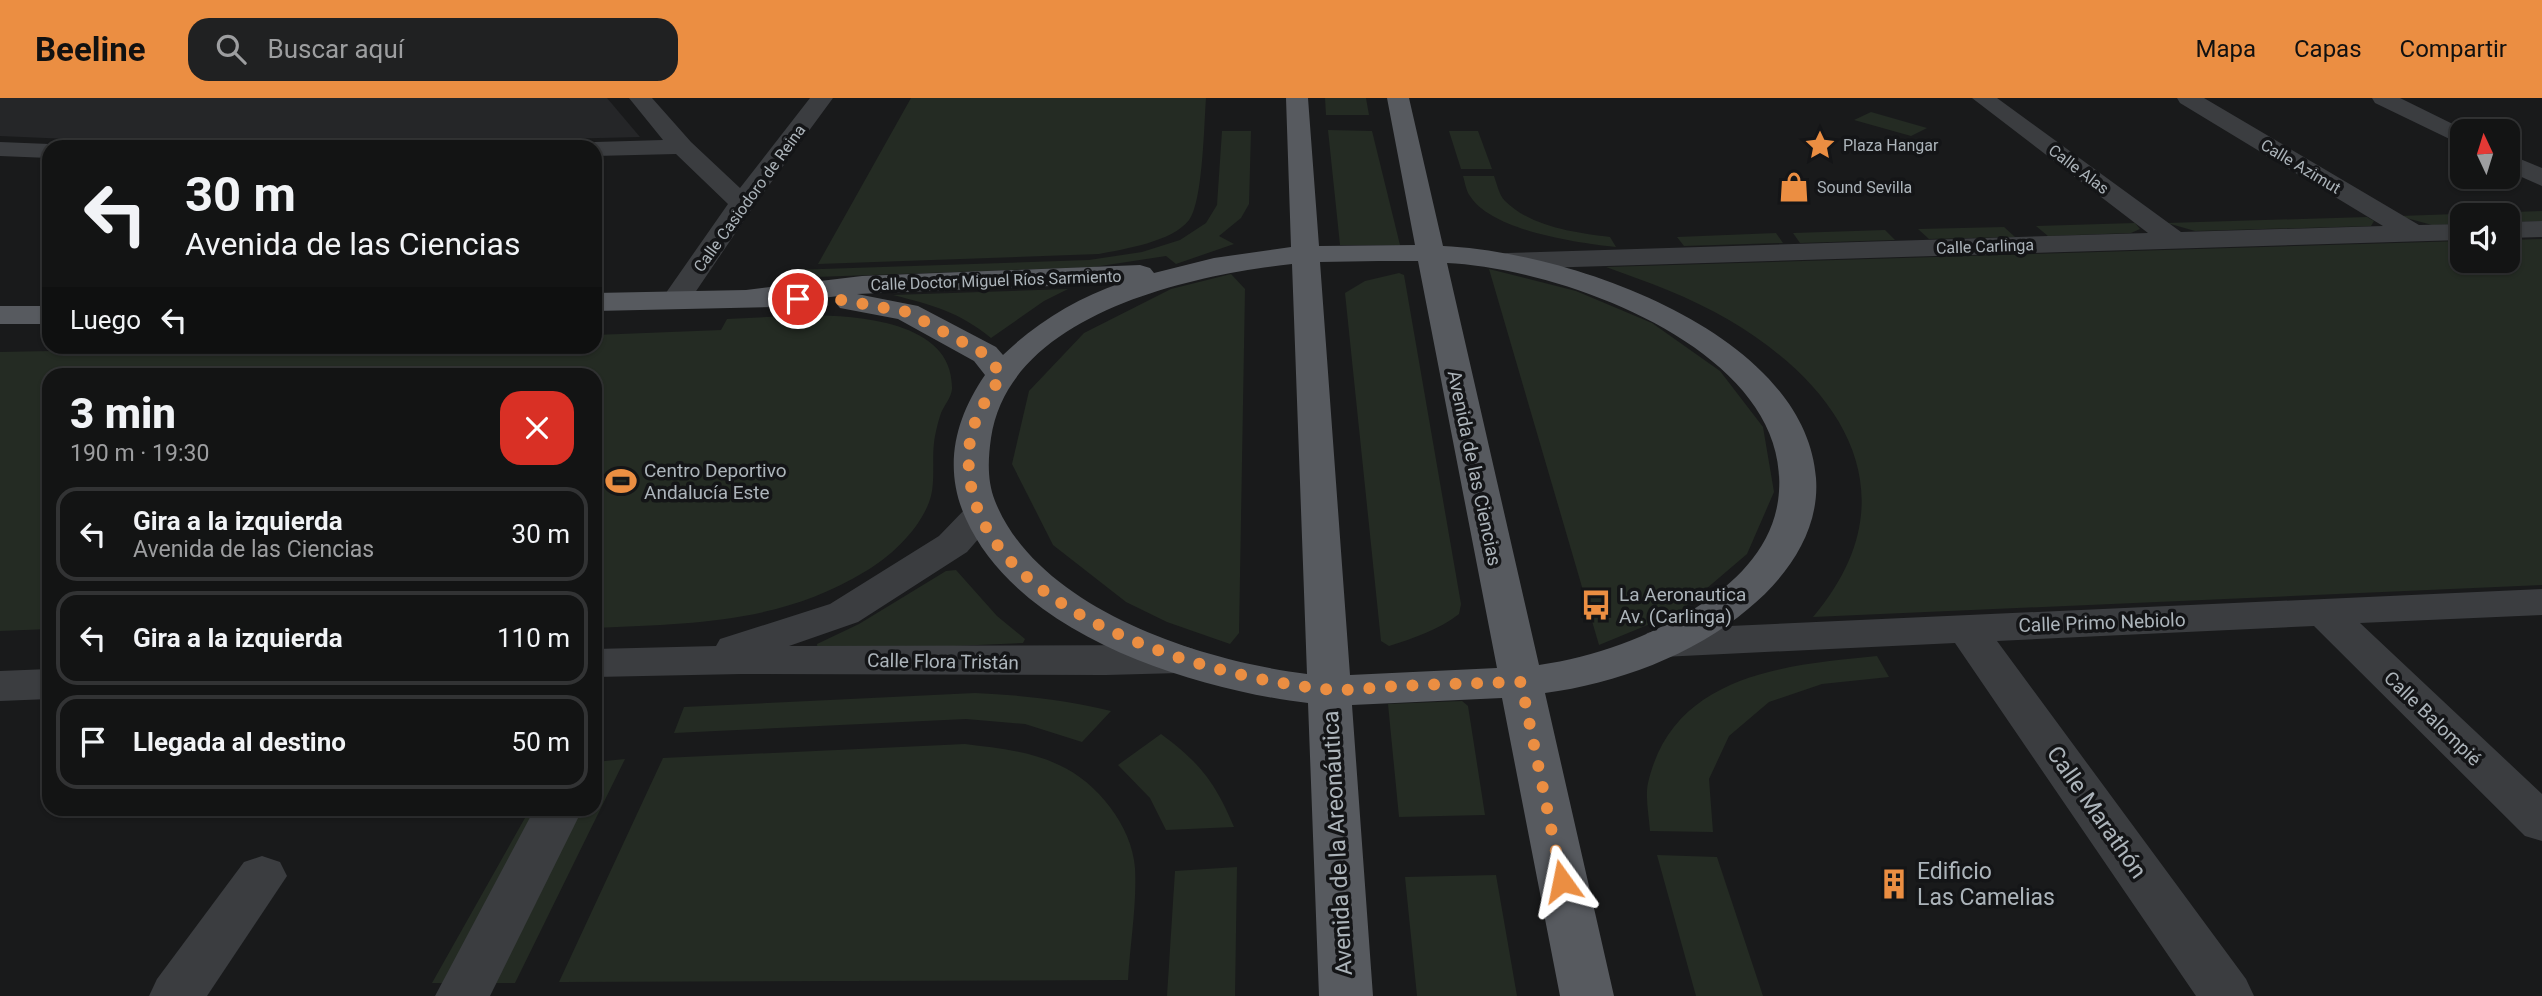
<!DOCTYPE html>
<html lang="es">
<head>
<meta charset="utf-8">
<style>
  :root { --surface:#131414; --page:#202122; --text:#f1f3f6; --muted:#9d9ea0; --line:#323334; --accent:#eb8e42 }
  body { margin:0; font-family:Roboto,sans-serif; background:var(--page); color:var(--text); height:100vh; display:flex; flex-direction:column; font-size:26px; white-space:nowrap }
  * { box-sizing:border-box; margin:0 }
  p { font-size:23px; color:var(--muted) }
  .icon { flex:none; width:38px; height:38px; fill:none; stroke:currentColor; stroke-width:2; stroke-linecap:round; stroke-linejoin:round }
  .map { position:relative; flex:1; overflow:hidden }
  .side { position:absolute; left:42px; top:270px; width:560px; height:448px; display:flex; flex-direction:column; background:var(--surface); border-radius:21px; box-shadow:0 2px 5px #0004,0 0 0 2px var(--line) }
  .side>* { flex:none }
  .banner { position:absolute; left:42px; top:42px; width:560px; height:214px; border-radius:21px; box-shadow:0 2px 5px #0004,0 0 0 2px var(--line); background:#131414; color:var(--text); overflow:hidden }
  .needle { width:46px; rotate:356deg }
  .tools { position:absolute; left:2450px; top:21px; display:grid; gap:14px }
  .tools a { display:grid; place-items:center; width:70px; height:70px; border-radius:14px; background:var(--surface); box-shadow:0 2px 5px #0004,0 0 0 2px var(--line); font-size:35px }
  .pin { position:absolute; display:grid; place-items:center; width:60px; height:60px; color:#fff; margin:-30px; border:4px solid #fff; border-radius:50%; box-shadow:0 2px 7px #0007 }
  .me { position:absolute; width:77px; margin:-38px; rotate:348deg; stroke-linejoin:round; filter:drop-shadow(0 0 5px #0008) }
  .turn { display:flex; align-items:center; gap:24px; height:147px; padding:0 28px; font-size:32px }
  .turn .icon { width:91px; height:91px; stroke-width:2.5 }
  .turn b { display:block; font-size:49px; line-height:60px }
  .then { display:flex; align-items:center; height:66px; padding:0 28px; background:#0003; gap:14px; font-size:26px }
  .round { display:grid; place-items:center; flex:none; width:74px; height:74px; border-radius:21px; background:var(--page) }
  .headline { display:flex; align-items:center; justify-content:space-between; height:119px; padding:0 28px }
  h1 { font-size:42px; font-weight:800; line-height:52px }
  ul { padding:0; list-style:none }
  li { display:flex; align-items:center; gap:21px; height:94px; margin:0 14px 10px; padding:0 14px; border:4px solid var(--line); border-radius:21px }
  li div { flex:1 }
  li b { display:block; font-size:26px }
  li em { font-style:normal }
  header { display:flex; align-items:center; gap:42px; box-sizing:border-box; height:98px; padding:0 35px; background:var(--accent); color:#111 }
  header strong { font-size:33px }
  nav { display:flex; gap:38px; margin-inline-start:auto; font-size:24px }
  .search { width:490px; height:63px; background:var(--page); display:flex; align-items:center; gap:18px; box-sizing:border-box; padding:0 24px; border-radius:21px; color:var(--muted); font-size:26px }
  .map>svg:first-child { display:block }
  .built { fill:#252628 }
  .green { fill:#242b23 }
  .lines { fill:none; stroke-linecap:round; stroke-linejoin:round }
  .minor { fill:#3b3d40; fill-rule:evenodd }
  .major { fill:#575a5f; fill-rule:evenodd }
  .route { stroke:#eb8e42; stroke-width:12; stroke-dasharray:0 21.6 }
  .labels { text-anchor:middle; stroke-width:7; stroke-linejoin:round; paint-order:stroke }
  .far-poi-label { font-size:16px; fill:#acb4ba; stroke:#141517; text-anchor:start }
  .far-street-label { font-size:16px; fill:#acb4ba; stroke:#141517 }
  .street-label { font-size:19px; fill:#acb4ba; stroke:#141517 }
  .poi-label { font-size:19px; fill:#acb4ba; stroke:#141517; text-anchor:start }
  .near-street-label { font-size:23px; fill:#acb4ba; stroke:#141517 }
  .near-poi-label { font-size:23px; fill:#acb4ba; stroke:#141517; text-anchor:start }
</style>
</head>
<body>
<header>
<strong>Beeline</strong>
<div class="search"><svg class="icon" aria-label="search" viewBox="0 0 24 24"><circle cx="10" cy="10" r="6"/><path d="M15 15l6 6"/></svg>Buscar aquí</div>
<nav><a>Mapa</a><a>Capas</a><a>Compartir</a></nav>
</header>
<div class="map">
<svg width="2542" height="898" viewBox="0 0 2542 898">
  <rect width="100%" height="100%" fill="#191a1b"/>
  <polygon class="built" points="0,0 607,0 640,39 361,46 159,45 0,38"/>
  <g class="green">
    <path d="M911 0H1206C1204 26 1203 104 1189 122 1172 144 1124 151 1099 156L818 166Z"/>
    <polygon points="1325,0 1366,0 1369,17 1326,17"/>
    <polygon points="1871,14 1927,30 1911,38 1854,22"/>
    <polygon points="1328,32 1372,33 1400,147 1340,147"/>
    <polygon points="1222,33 1251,33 1249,106 1241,120 1219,138 1234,146 1176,166 1166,158 1094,169 788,180 792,172 1089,162 1142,154 1180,142 1206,125 1217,107"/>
    <polygon points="1449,33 1478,33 1492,71 1461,71"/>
    <path d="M1463 78H1494C1497 86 1499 97 1505 103 1531 129 1576 135 1610 139L1616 149C1578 145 1492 133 1470 98 1466 93 1465 84 1463 78Z"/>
    <polygon points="2542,113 2542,123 2508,124 2508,117 2462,117 2462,126 2432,127 2399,118"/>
    <polygon points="2367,119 2374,123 2371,128 2195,133 2167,125"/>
    <polygon points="2135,125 2140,131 2131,135 2048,138 2036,128"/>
    <polygon points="2004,129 2015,139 1929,141 1918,131"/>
    <polygon points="1885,132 1895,142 1800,145 1793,135"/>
    <polygon points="1776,135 1783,145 1684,148 1677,139"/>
    <path d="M2542 141V487L1813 519C1913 401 1846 291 1729 222 1690 199 1648 184 1606 169L2462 143V163H2508V142Z"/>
    <polygon points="1489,171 1576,193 1652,225 1720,273 1763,329 1774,394 1747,456 1679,514 1599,547"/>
    <path d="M1399 175 1404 177 1461 506 1459 516C1438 532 1414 540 1389 548L1381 543 1345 195 1365 183Z"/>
    <polygon points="1231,176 1245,191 1239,535 1230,546 1167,524 1126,504 1053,447 1012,366 1029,293 1084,235 1171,191"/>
    <path d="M1068 191 1044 203 991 240C959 214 933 207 893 197Z"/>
    <path d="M809 217C858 218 954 223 952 291 951 300 945 306 941 315 938 324 935 336 934 345 932 362 935 382 931 398 923 428 892 458 866 473 779 526 693 525 595 530V276H49V531L0 533V254L306 248H595V237L721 232 727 221Z"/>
    <polygon points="956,472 997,518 1025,541 1023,545 818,554 817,546 859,526 946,473"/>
    <path d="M1877 558 1889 579 1822 586 1769 604 1729 638 1709 681 1713 734 1650 733C1649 718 1645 699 1648 685 1673 576 1785 567 1877 558Z"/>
    <path d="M975 595C1022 597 1066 602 1111 613L1082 644 1025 626 966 621 674 635 684 609Z"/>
    <polygon points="1462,603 1468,608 1485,717 1399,719 1388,606"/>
    <path d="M1161 636C1200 665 1215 684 1234 729L1166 732 1150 700 1118 667Z"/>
    <path d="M965 646C997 650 1030 653 1059 667 1097 684 1132 728 1135 770 1137 807 1130 846 1128 882L559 884 663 660Z"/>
    <polygon points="625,661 515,885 432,885 530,711 595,710 595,664"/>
    <polygon points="1657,757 1717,759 1763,898 1696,898"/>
    <polygon points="1237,769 1235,898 1167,898 1175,773"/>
    <polygon points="1496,777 1517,898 1417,898 1405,779"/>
  </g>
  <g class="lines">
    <g class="minor">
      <polygon points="629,0 652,0 691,44 740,90 810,0 833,0 753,109 686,208 676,211 666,208 661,202 728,106 676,56 595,58 595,49 584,49 595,44 663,42"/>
      <polygon points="1972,0 1997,0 2181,134 2383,128 2180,5 2177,0 2204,0 2419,127 2462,126 2462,142 1507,171 1497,169 1493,163 1497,157 1507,155 2148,135"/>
      <polygon points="2372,0 2400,0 2467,33 2462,33 2462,47 2375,5"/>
      <polygon points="0,44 49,46 58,49 49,49 49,60 0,58"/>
      <polygon points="2508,56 2542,70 2542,88 2508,73"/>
      <polygon points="2542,123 2542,139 2508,140 2508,124"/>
      <polygon points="981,405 994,408 1000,416 967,454 858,524 789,548 1179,547 1194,551 1200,561 1194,571 1179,575 1106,577 741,576 595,579 595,551 716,548 720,541 830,506 939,438 968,408"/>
      <polygon points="2542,491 2542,517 2360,525 2542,696 2542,743 2525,738 2314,528 1997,543 2246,881 2254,898 2196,898 1955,545 1662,559 1647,555 1641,545 1647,535 1662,531"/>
      <polygon points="49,571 49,601 0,603 0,573"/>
      <polygon points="535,710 583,710 490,898 435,898"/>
      <polygon points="262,758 280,764 287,778 207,898 149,898 157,881 244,764"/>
    </g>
    <g class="major">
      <path d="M1286 0H1308L1319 148 1415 147 1387 0H1409L1443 148C1566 153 1805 233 1816 380 1820 433 1787 479 1748 511 1694 557 1615 586 1545 595L1614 898H1560L1502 600 1352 607 1373 898H1319L1308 605C1192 591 1018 537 966 421 943 371 954 322 985 277L974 263 898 221 840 210 835 204 839 198 788 204 776 209 595 213V195L746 192 862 178 1140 167 1150 170 1154 175 1214 160 1291 149ZM1379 163H1418L1497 570 1350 577 1320 164ZM1447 165C1560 170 1789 251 1779 393 1776 445 1739 483 1697 509 1649 539 1595 559 1539 567ZM1292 166 1307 576C1201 563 1038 511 995 403 987 383 988 361 991 340 1009 216 1190 177 1292 166ZM1121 185C1077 200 1036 225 1003 257L996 249 918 208 857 196Z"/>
      <rect x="0" y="208" width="49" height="18"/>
    </g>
  </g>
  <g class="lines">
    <path class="route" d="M798 201 842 202 907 214 985 256 1002 277C989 297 974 318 970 343 948 507 1203 579 1325 591 1349 594 1375 589 1399 588 1440 586 1480 585 1521 584L1562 783"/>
  </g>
  <defs>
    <g id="sight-bare" transform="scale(2.415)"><path d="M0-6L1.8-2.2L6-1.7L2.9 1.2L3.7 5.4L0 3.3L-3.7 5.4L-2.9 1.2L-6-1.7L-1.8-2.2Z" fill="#eb8e42" stroke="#141517" stroke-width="2.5" paint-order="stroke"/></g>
    <g id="shop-bare" transform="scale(2.415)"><path d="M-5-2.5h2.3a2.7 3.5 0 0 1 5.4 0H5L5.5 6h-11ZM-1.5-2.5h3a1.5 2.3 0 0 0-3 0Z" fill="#eb8e42" stroke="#141517" stroke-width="2.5" paint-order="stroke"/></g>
    <g id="stadium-bare" transform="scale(2.415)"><path d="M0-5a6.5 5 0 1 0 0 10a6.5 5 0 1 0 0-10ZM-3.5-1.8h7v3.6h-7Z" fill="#eb8e42" stroke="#141517" stroke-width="2.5" paint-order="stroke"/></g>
    <g id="bus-bare" transform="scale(2.415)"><path d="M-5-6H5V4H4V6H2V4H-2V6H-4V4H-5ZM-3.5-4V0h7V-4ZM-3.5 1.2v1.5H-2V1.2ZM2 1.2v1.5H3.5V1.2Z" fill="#eb8e42" stroke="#141517" stroke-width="2.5" paint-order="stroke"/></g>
    <g id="building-bare" transform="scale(2.415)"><path d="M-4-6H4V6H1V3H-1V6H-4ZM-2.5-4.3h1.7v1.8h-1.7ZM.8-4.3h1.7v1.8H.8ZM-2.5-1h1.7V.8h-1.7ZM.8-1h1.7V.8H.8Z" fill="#eb8e42" stroke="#141517" stroke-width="2.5" paint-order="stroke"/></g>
  </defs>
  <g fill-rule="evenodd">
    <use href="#sight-bare" x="1820" y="47"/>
    <use href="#shop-bare" x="1794" y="89"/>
    <use href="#stadium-bare" x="621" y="383"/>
    <use href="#bus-bare" x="1596" y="507"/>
    <use href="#building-bare" x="1894" y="786"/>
  </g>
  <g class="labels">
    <g class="far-poi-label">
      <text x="1843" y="53">Plaza Hangar</text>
      <text x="1817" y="95">Sound Sevilla</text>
    </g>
    <g class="far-street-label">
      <text transform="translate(2301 68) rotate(31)" y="6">Calle Azimut</text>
      <text transform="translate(2079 71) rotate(37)" y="6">Calle Alas</text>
      <text transform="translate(749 100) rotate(-54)" y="6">Calle Casiodoro de Reina</text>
      <text transform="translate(1985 148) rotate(-2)" y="6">Calle Carlinga</text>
      <text transform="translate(996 182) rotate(-2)" y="6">Calle Doctor Miguel Ríos Sarmiento</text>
    </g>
    <g class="street-label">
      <text transform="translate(1475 370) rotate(78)" y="7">Avenida de las Ciencias</text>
      <text transform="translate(2102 524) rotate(-2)" y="7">Calle Primo Nebiolo</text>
      <text transform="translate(943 563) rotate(1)" y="7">Calle Flora Tristán</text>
      <text transform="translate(2433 620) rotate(44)" y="7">Calle Balompié</text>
    </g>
    <g class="poi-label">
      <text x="644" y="379">Centro Deportivo<tspan x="644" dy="22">Andalucía Este</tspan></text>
      <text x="1619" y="503">La Aeronautica<tspan x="1619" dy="22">Av. (Carlinga)</tspan></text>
    </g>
    <g class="near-street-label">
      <text transform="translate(2097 714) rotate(55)" y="8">Calle Marathón</text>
      <text transform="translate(1337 745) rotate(-93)" y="8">Avenida de la Areonáutica</text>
    </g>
    <g class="near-poi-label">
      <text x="1917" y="781">Edificio<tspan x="1917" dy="26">Las Camelias</tspan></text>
    </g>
  </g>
</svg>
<div class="tools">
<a><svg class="needle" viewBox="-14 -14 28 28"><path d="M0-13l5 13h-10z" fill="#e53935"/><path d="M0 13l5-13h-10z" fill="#9d9ea0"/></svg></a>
<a><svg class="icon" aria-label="sound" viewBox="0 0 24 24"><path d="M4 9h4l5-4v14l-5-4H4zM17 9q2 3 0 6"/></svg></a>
</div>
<div class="pin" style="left:798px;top:201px;background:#d93025"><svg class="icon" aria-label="arrive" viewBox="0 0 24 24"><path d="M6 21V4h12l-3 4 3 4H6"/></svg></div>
<svg class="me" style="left:1562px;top:783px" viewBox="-20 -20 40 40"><path d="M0-17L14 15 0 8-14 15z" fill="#eb8e42" stroke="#fff" stroke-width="4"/></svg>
<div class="banner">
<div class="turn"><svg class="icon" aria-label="left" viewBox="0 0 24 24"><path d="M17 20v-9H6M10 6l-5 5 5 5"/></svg><div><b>30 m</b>Avenida de las Ciencias</div></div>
<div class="then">Luego<svg class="icon" aria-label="left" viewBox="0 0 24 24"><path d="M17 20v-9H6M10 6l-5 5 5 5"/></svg></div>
</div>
<section class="side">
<div class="headline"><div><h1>3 min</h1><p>190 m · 19:30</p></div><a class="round" style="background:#d93025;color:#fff"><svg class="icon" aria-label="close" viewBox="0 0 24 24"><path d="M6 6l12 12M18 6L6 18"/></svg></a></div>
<ul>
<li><svg class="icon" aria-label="left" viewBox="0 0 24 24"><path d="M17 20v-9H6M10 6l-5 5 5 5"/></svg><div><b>Gira a la izquierda</b><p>Avenida de las Ciencias</p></div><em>30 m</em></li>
<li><svg class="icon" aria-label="left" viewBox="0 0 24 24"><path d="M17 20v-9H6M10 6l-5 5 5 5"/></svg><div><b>Gira a la izquierda</b></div><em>110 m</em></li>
<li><svg class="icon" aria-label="arrive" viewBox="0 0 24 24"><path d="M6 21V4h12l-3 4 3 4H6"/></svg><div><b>Llegada al destino</b></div><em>50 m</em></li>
</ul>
</section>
</div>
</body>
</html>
